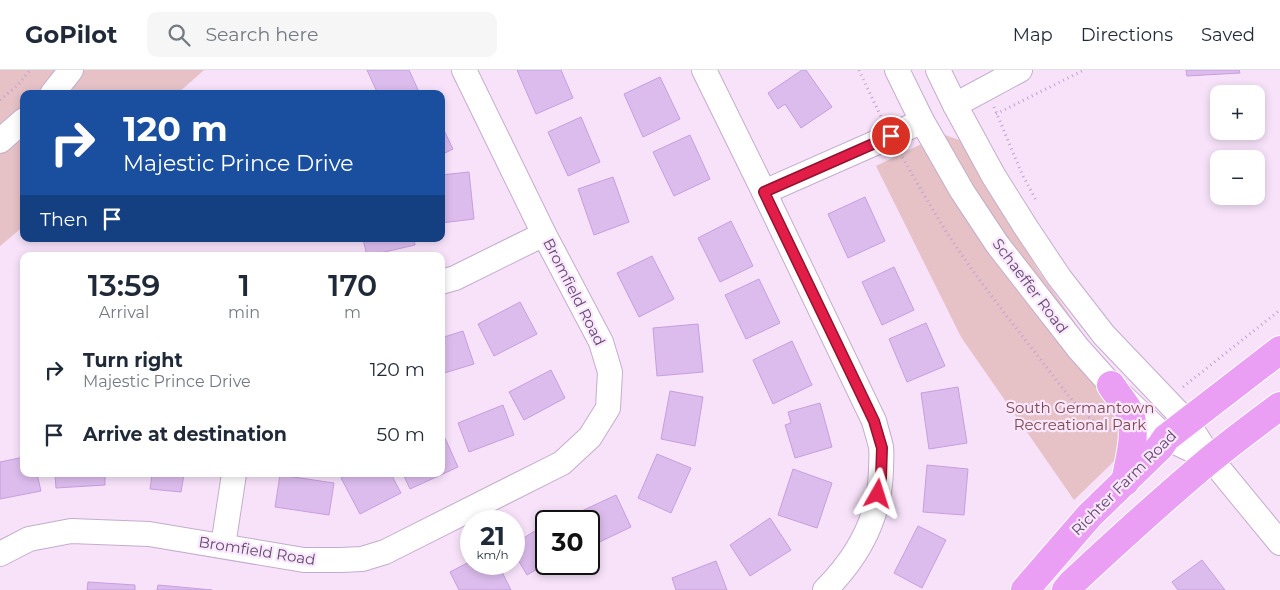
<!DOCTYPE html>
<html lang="en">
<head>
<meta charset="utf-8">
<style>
  :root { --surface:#fff; --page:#f6f6f7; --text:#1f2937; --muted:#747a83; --line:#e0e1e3 }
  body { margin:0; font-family:Montserrat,sans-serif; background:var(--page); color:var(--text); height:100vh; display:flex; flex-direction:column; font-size:19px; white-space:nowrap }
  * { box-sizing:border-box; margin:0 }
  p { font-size:16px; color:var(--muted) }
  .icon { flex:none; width:28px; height:28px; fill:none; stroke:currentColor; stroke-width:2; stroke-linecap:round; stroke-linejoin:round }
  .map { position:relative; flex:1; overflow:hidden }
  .drawer { position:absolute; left:20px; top:182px; width:425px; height:225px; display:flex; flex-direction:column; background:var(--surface); border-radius:10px; box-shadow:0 2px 8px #0003 }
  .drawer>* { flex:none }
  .guide { position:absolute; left:20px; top:20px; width:425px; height:152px; border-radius:10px; box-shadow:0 2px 8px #0003; background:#1a4fa0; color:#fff; overflow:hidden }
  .tools { position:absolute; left:1210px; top:15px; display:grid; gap:10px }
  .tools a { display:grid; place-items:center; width:55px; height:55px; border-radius:10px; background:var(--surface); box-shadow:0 2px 8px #0003; font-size:25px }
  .speed { position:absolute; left:460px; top:440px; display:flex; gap:10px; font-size:25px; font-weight:700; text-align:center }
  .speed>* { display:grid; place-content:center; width:65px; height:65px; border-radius:50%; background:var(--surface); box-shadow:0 2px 8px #0003; line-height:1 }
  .speed small { font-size:12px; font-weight:400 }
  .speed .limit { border:2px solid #111; border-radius:8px; background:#fff; color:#111 }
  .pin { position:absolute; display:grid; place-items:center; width:42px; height:42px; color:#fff; margin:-21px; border:2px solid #fff; border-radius:50%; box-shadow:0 1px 5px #0007 }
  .me { position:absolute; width:55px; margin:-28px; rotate:6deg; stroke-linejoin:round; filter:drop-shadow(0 0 4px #0008) }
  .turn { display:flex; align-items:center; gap:18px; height:105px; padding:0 20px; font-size:22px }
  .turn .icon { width:65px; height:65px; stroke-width:2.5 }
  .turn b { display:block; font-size:35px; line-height:42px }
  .then { display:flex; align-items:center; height:48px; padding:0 20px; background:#0003; gap:10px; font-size:19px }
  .eta { display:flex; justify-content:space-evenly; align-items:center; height:85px; text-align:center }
  .eta b { font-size:30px; font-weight:600; line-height:35px }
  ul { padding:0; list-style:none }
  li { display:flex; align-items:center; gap:15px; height:65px; padding:0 20px }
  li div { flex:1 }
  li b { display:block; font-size:19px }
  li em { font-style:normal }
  header { display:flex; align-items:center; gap:30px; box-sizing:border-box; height:70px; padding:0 25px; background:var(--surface); border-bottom:1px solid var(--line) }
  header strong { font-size:24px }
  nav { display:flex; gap:28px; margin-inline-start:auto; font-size:18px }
  .search { width:350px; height:45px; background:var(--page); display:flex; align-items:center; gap:12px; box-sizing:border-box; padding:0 18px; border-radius:10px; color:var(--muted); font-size:19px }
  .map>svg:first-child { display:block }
  .green { fill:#e6c2c7 }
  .building { fill:#dcbced; stroke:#c79ede }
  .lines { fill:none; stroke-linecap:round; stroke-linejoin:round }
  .minor-casing { stroke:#c3adcc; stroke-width:26 }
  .major-casing { stroke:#fff; stroke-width:30 }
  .path { stroke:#c0a0d1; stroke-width:3; stroke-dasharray:1 4; stroke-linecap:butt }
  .minor { stroke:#fff; stroke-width:24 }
  .major { stroke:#ea9ff4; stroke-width:28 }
  .route-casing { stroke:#92132f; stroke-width:12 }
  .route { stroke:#e11d48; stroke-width:9 }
  .labels { text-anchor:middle; stroke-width:4.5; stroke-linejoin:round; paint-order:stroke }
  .street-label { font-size:15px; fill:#614b6f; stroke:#fae7fd }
  .park-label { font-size:15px; fill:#7f4a4c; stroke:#fae7fd }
</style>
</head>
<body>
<header>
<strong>GoPilot</strong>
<div class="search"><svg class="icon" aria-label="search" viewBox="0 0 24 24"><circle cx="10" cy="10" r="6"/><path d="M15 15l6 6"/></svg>Search here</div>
<nav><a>Map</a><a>Directions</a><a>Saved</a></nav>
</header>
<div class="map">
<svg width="1280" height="520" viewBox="0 0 1280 520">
  <rect width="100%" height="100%" fill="#f7e2fa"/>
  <g class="green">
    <polygon points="0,0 204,0 177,24 24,24 24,156 0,176"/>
    <polygon points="942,64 971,74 1013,157 1038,200 1057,227 1090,274 1137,369 1074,430 961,267 876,96"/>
  </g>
  <g class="building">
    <polygon points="367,0 409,0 419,22 416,24 378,24"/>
    <polygon points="517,0 561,0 573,28 536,44"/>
    <polygon points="802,0 806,0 832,37 801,58 785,34 778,39 768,23"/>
    <polygon points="1186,0 1239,0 1240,3 1187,6"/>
    <polygon points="660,7 680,49 643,67 624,24"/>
    <polygon points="581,47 600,92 568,106 548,62"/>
    <polygon points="441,54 453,79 441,85"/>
    <polygon points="690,65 710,109 674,126 653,82"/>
    <polygon points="469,102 474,149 441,153 441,105"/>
    <polygon points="613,107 629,152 594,165 578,119"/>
    <polygon points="865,127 885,171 848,188 828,144"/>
    <polygon points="731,151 753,196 720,212 698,168"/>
    <polygon points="363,169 414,169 415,175 367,186"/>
    <polygon points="652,186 674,229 639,247 617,203"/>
    <polygon points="894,197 914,240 882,255 862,212"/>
    <polygon points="759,209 780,253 746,269 725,225"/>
    <polygon points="520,232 537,264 494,286 478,254"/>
    <polygon points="926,253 945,296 907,312 889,269"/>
    <polygon points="698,254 703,302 657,306 653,258"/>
    <polygon points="463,261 474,294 441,304 441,268"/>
    <polygon points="792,271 812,315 773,334 753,290"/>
    <polygon points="551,300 565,328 524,350 509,322"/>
    <polygon points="958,317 967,373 929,379 921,323"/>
    <polygon points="670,321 703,327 695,376 661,369"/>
    <polygon points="820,333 832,377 795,388 785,355 791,353 788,342"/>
    <polygon points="503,335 514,365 469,382 458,353"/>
    <polygon points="445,368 458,397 410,419 403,404 441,404 441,369"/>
    <polygon points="657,384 691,398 671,443 638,428"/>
    <polygon points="24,387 24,404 37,404 41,421 0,429 0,392"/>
    <polygon points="927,395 968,399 964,445 923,442"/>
    <polygon points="793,399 832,413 817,458 778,445"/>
    <polygon points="55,404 105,404 105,415 56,418"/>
    <polygon points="152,404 184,404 181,422 150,419"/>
    <polygon points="349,404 391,404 401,423 360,444 341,408"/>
    <polygon points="280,405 334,413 329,445 275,437"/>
    <polygon points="616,425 631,457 589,477 589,451 574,451 571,446"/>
    <polygon points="770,448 791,480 750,506 730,475"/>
    <polygon points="546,454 546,494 527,505 514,483 514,474"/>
    <polygon points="918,456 946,470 922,518 894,503"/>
    <polygon points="1202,490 1225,520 1178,520 1172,512"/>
    <polygon points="471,491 471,494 498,494 511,520 459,520 450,502"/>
    <polygon points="716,491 727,520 676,520 672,508"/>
    <polygon points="88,512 135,515 135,520 87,520"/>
    <polygon points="158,515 212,520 157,520"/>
  </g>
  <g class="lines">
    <g class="minor-casing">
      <g id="minor">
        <path d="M704 0 764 122 874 351C876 359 879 368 881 377 882 384 881 393 881 400 880 447 858 487 825 520"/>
        <polyline points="897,0 922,51 962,121 997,174 1078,278 1111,315 1166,368 1211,389"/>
        <polyline points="938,0 955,35 993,105 1025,156 1059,207 1104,265 1187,352 1211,389 1280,473"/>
        <polyline points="52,24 71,0"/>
        <polyline points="955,35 1020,0"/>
        <polyline points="0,71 24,50"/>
        <polyline points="764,122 891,66 922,51"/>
        <polyline points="441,212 455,208 544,164"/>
        <polyline points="223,476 234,404"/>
        <polyline points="0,484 29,469 71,461 149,464 304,490 341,490 362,489 385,482 562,393 590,367 608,338 610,302 601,272 544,164 464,0"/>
      </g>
    </g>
    <g class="major-casing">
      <g id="major">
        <path d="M1111 315C1116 323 1124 332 1129 341 1138 361 1129 391 1125 412"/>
        <polyline points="1025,520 1089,446 1160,377 1166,368 1280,280"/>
        <path d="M1066 520 1072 513C1117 471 1163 429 1211 389 1233 371 1257 353 1280 336"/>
      </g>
    </g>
    <g class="path">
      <polyline points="859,0 882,49"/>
      <polyline points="0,30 18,15 30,0"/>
      <polyline points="994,37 1022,104 1037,132"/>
      <polyline points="996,44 1084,0"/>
      <path d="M900 83C920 118 940 154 964 188 989 224 1017 259 1044 294 1060 314 1086 354 1111 360"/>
      <polyline points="1183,317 1280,240"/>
    </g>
    <use href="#minor" class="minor"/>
    <use href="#major" class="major"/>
  </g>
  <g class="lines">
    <g class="route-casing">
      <polyline id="route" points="878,424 881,408 882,378 874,351 764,122 891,66"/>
    </g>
    <use href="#route" class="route"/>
  </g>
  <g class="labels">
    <g class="street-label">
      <text transform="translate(1030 216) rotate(53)" y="5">Schaeffer Road</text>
      <text transform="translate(574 222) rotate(63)" y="5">Bromfield Road</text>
      <text transform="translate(1124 413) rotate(-45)" y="5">Richter Farm Road</text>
      <text transform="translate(257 481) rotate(9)" y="5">Bromfield Road</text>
    </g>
    <g class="park-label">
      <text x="1080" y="343">South Germantown<tspan x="1080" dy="17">Recreational Park</tspan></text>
    </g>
  </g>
</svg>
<div class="tools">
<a>+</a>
<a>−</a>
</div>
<div class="speed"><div>21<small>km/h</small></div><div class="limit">30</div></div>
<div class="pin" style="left:891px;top:66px;background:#d93025"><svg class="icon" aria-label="arrive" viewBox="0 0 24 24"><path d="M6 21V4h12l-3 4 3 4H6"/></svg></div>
<svg class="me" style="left:878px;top:424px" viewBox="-20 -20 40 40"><path d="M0-17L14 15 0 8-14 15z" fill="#e11d48" stroke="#fff" stroke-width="4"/></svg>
<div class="guide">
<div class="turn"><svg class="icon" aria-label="right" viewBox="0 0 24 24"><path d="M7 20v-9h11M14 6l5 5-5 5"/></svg><div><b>120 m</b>Majestic Prince Drive</div></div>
<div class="then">Then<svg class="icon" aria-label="arrive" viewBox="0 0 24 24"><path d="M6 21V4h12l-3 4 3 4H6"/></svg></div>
</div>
<section class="drawer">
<div class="eta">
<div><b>13:59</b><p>Arrival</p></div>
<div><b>1</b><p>min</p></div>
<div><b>170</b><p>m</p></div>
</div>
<ul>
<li><svg class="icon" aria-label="right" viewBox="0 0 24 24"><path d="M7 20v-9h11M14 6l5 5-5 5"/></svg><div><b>Turn right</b><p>Majestic Prince Drive</p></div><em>120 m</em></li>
<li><svg class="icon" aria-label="arrive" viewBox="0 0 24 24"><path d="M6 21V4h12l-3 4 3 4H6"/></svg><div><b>Arrive at destination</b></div><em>50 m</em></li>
</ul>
</section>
</div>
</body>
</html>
